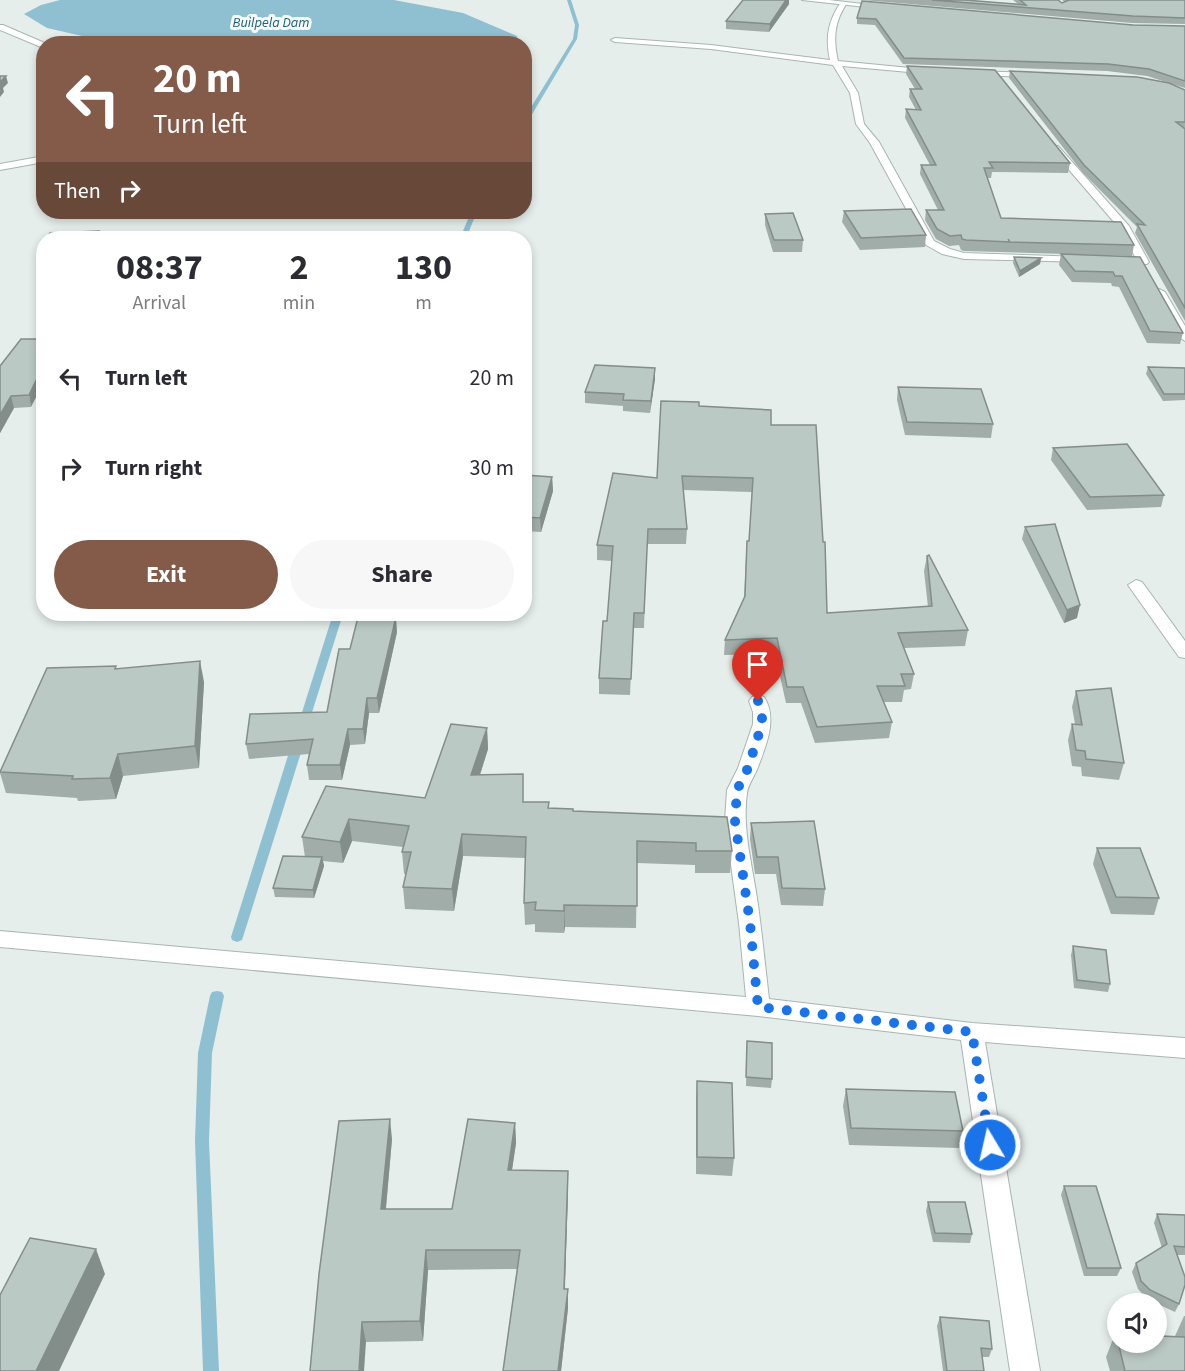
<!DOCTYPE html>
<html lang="en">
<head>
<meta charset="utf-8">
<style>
  :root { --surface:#fff; --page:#f7f7f7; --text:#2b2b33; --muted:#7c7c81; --accent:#835b48 }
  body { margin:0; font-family:"Source Sans 3",sans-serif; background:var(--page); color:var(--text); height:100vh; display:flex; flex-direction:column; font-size:22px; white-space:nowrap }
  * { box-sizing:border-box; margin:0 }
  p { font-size:20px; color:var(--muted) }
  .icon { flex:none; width:33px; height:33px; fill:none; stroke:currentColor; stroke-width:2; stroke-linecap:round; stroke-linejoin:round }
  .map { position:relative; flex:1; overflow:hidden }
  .side { position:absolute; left:36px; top:231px; width:496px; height:390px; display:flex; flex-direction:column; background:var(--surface); border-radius:24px; box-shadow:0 3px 9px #0003 }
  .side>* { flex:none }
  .banner { position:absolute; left:36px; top:36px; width:496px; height:183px; border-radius:24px; box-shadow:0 3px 9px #0003; background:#835b48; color:#fff; overflow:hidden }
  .tools { position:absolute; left:1107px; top:1293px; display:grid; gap:12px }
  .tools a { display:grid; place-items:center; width:60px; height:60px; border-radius:50%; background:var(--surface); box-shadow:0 3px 9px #0003; font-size:30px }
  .pin { position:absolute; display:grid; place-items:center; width:51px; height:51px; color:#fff; margin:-62px -26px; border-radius:50% 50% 50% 0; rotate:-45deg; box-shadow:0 0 6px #0007 }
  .pin .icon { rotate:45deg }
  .me { position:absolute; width:66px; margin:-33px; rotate:351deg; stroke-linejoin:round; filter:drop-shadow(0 0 4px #0008) }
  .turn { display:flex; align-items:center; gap:21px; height:126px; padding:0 18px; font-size:27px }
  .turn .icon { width:78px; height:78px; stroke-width:2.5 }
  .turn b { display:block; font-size:42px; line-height:51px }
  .then { display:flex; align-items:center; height:57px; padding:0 18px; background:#0003; gap:12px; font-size:22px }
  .eta { display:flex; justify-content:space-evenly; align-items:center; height:102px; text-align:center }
  .eta b { font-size:36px; font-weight:700; line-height:42px }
  .cta { display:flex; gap:12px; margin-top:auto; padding:12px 18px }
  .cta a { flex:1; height:69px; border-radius:36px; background:var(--accent); color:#fff; font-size:24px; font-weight:700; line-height:69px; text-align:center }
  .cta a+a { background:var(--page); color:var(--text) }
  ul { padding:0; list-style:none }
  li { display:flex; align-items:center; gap:18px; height:90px; padding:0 18px }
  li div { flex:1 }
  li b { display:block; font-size:22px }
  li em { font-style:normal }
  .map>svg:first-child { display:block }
  .water { fill:#8fc0d1 }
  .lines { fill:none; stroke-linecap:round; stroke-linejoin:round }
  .stream { fill:#8fc0d1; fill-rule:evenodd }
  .minor-casing { stroke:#a7b6b3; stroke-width:2 }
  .tertiary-casing { stroke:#a7b6b3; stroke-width:2 }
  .minor { fill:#fff; fill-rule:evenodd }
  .tertiary { fill:#fff; fill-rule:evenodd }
  .wall { fill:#a1ada9 }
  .shaded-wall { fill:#838d8a }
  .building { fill:#bbc9c5; stroke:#838d8a; stroke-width:1.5 }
  .route { stroke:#1a73e8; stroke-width:10; stroke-dasharray:0 18 }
  .labels { text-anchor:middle; stroke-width:6; stroke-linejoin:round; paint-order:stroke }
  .far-water-label { font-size:14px; font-style:italic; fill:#1f627c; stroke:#f6faf9 }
</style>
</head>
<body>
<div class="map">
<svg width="1185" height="1371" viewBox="0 0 1185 1371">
  <rect width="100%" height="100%" fill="#e5eeeb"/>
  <polygon class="water" points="60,0 394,0 463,13 517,36 517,43 113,43 47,28 24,14 41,5"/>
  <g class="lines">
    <g class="stream">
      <polygon points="567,0 571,0 579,25 577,39 528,121 525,123 525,117 573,39 575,25"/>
      <polygon points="471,212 477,212 466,238 460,238"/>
      <polygon points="333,614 343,614 308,725 303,728 299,727 298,725"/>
      <polygon points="298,740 304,743 243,937 242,940 237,942 232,940 231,937 292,743"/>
      <polygon points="217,991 222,992 224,996 212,1053 209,1141 219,1371 203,1371 195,1141 198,1053 210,996 212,992"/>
    </g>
    <g class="minor-casing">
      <g id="minor">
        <path d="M841 2 847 3C834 22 833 39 838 61L931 70 935 72 931 74 842 66 858 93 864 124 879 142 934 241 950 249 964 253 1083 257 1087 258V262L964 259 942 254 926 245 870 143 856 124 850 93 833 65 711 49 615 42 611 40 615 38 711 45 830 60C825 38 828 21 841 2Z"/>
        <polygon points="0,25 3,25 47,44 41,47 0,30"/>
        <polygon points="973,71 1033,73 1037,75 1033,77 970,75 970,71"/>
        <polygon points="1052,146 1058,146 1129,226 1149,262 1147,264 1139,264 1120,229 1052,150"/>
        <polygon points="44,156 44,162 0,170 0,164"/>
        <polygon points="1159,289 1165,292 1185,326 1185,341 1179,337 1153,292"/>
        <polygon points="1136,580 1142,582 1185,641 1185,658 1179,657 1128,585"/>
        <path d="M758 695 764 697C778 718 766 746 758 767 755 776 748 784 747 793 742 828 752 864 757 898 762 932 765 965 769 999L972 1023 1185 1038V1058L985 1042 1040 1371H1010L961 1040 758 1016 0 947V931L746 997 739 923 725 821 727 790 738 768 753 724V712L749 701 752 697Z"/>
      </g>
    </g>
    <g class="tertiary-casing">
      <polygon id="tertiary" points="802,0 829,0 888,7 884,9"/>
    </g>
    <use href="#minor" class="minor"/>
    <use href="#tertiary" class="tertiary"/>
  </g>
  <g class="wall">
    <polygon points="743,0 789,0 789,4 769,32 726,29 726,21"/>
    <polygon points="863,0 965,0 1018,4 1013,0 1058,0 1062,3 1065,2 1062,0 1185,0 1185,24 1132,23"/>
    <polygon points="857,18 1185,26 1185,88 1147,76 1107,71 903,64 875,25 857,24"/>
    <polygon points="907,66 1070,163 1068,173 992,172 991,178 987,178 1001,218 1134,245 1132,256 964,251 961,250 959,245 949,246 936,239 925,220 926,210 938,210 920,174 921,165 930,165 905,118 906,109 916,110 909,97 910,89 915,89 906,74"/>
    <polygon points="1010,71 1185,90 1185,321 1135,233 1137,227 1083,173 1009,78"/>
    <polygon points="844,211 926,235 925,247 860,250 842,222"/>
    <polygon points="765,214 803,240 802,252 773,252 765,225"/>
    <polygon points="44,247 44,265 39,265 37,259"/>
    <polygon points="1061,254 1140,257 1183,333 1180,344 1147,343 1119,287 1112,286 1111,283 1072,282 1059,265"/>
    <polygon points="1014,257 1041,258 1040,264 1019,277 1013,263"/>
    <polygon points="21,339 31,407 14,408 0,433 0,366"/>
    <polygon points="1148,367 1185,368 1185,400 1163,401 1146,374"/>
    <polygon points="655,368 655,379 650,413 623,411 623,406 585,403 585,392"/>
    <polygon points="898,387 993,424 991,438 905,435 897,400"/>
    <polygon points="699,406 771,425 827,613 928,607 924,571 927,556 968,630 965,646 904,648 914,674 911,689 904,690 902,702 883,702 892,722 889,738 815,743 801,703 786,703 775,654 724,655 725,640 744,598 746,556 747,541 749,541 752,492 683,490 687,529 686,544 647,544 644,628 633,628 630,695 599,694 599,678 607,621 612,561 597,560 597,545 657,478"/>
    <polygon points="1053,448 1164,495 1161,507 1087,510 1051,460"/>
    <polygon points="525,475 552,477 553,491 541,532 525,531"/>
    <polygon points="1025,527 1077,618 1064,623 1022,539"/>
    <polygon points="397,632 379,713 369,713 365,744 350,745 342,780 309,780 307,765 309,754 249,759 246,744 327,712 350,649"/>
    <polygon points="117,669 204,682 199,768 123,776 116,799 78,801 77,798 6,793 0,773 0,770"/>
    <polygon points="1076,691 1124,763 1119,780 1082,776 1081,767 1072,766 1068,740 1072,724 1075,724 1072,707"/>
    <polygon points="487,728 488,749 480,775 524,802 549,808 573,811 732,851 730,873 695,873 695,865 637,863 636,928 565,927 564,933 535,932 535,924 525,925 524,903 525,858 463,856 454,911 405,909 403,887 406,874 404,874 402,852 403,847 352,841 343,863 323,861 324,866 314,898 275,897 273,888 305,857 302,837 326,786 425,798"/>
    <polygon points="751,823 825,889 823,906 781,905 776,874 755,874 750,839"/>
    <polygon points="1097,848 1159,898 1154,915 1111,914 1093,864"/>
    <polygon points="1073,946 1110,984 1108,992 1074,988 1071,955"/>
    <polygon points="747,1041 772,1079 771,1088 746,1086"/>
    <polygon points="697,1081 734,1158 732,1176 696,1174 696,1098"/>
    <polygon points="846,1089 963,1131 959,1148 849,1145 843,1106"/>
    <polygon points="515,1123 516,1143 512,1170 568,1171 568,1191 565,1289 568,1308 561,1371 503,1371 517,1269 428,1270 423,1341 366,1342 310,1371 392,1139 386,1209 452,1209"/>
    <polygon points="1064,1186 1121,1268 1117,1276 1084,1276 1061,1195"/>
    <polygon points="928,1202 972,1234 970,1243 933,1242 926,1211"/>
    <polygon points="1157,1214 1185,1215 1185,1255 1177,1255 1179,1304 1175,1312 1147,1299 1138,1289 1132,1272 1136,1263 1162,1248 1154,1223"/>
    <polygon points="1184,1316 1185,1316 1185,1371 1110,1371 1106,1357 1115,1334 1175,1336"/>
    <polygon points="940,1317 992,1349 989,1357 982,1357 984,1371 943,1371 937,1326"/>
  </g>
  <g class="shaded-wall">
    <polygon points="786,0 789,0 789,4 769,32 770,24"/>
    <polygon points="6,76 8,83 3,88 4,92 0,97 0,82"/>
    <polygon points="99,231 100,236 99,238 95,238"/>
    <polygon points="1041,258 1040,264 1019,277 1020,271"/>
    <polygon points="44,364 44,382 31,407 29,395"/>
    <polygon points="655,368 655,379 650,413 651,401"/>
    <polygon points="11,396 14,408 0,433 0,415"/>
    <polygon points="552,477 553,491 541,532 540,518"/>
    <polygon points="1080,605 1077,618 1064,623 1067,610"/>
    <polygon points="396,617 397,632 379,713 377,698"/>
    <polygon points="200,661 204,682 199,768 195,746"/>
    <polygon points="367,698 369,713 365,744 363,729"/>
    <polygon points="487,728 488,749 473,796 471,775"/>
    <polygon points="348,729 350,745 342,780 340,765"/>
    <polygon points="118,754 123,776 116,799 110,778"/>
    <polygon points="349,819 352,841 343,863 340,842"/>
    <polygon points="462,834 463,856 454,911 452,889"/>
    <polygon points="322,857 324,866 314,898 313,890"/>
    <polygon points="564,905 565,927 564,933"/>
    <polygon points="390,1119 392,1139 384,1228 381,1209"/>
    <polygon points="515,1123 516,1143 509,1190 508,1170"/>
    <polygon points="568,1171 568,1191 564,1308 564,1289"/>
    <polygon points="96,1249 105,1274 59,1371 36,1371"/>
    <polygon points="426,1250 428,1270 423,1341 420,1321"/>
    <polygon points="568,1289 568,1308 561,1371 558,1371"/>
    <polygon points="362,1322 366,1342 364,1371 359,1371"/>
  </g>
  <g class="building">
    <polygon points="743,0 786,0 770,24 726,21"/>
    <polygon points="932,0 965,0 1026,5 1020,0 1058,0 1062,3 1069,0 1185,0 1185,18 1133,16"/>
    <polygon points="862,1 1133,25 1185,26 1185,81 1149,69 1108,64 904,58 876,19 857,18"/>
    <polygon points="907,66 995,70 1070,163 989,162 993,168 984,168 1001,218 1121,222 1134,245 1010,242 1008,239 1010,242 966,240 962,239 961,235 950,236 937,229 926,210 944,210 921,165 936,165 906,109 921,110 910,89 922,89"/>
    <polygon points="1010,71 1137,77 1169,83 1185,90 1185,122 1176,122 1185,129 1185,308 1137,224 1145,225 1084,165"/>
    <polygon points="0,76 6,76 0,82"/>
    <polygon points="911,209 926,235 861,238 844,211"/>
    <polygon points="793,213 803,240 774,240 765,214"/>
    <polygon points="99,231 95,238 47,238 50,233"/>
    <polygon points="44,247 44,259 37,259"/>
    <polygon points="1061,254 1140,257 1183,333 1150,331 1122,276 1115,276 1113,272 1075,271"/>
    <polygon points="1014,257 1041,258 1020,271"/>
    <polygon points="21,339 44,339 44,364 29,395 11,396 0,415 0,366"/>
    <polygon points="595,365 655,368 651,401 623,400 624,394 585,392"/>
    <polygon points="1148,367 1185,368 1185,394 1164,394"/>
    <polygon points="898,387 981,389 993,424 907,422"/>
    <polygon points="661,401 699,402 699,406 771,410 771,425 816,425 823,542 825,542 827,613 932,606 927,556 929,555 968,630 898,633 914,674 901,674 905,686 877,686 892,722 817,727 803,687 787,687 777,638 725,640 745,596 747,541 749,541 753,478 682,476 687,529 648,529 644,613 634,613 631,679 599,678 603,621 607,621 613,546 597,545 613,473 657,478"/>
    <polygon points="1127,444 1164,495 1090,497 1053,448"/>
    <polygon points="525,475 552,477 540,518 525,517"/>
    <polygon points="1055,524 1080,605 1067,610 1025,527"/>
    <polygon points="358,617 396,617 377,698 367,698 363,729 348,729 340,765 307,765 313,739 246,744 250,714 327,712 339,649 350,649"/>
    <polygon points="200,661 195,746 118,754 110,778 72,779 73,776 0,772 47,668 116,666 115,669"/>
    <polygon points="1111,688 1124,763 1086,759 1085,751 1076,750 1072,724 1082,725 1076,691"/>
    <polygon points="451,724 487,728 471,775 523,774 523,802 549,802 548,808 573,809 573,811 727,817 732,851 696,851 696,843 637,841 637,906 564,905 564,911 535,910 536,902 524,903 526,837 462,834 452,889 403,887 411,852 402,852 409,826 349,819 340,842 302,837 326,786 425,798"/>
    <polygon points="814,821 825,889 782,888 778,857 757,857 751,823"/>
    <polygon points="1097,848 1140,848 1159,898 1116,897"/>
    <polygon points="283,856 322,857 313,890 273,888"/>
    <polygon points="1073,946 1106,950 1110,984 1077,980"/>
    <polygon points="747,1041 772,1043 772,1079 746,1077"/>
    <polygon points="697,1081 732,1083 734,1158 697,1157"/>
    <polygon points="846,1089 955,1092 963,1131 851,1128"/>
    <polygon points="390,1119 381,1209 452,1209 468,1119 515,1123 508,1170 568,1171 564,1289 568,1289 558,1371 503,1371 520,1250 426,1250 420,1321 362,1322 359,1371 310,1371 319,1274 339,1121"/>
    <polygon points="1064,1186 1096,1186 1121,1268 1087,1268"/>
    <polygon points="928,1202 965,1202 972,1234 935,1233"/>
    <polygon points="1157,1214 1185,1215 1185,1247 1174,1246 1185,1277 1185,1285 1179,1304 1150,1290 1141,1281 1136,1263 1167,1244"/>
    <polygon points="30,1238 96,1249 36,1371 0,1371 0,1295"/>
    <polygon points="940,1317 989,1321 992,1349 981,1348 984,1371 947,1371"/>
    <polygon points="1156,1336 1185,1337 1185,1371 1125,1371 1118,1342 1156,1342"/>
  </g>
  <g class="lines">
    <polyline class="route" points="758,701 762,712 762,724 748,768 737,790 735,821 750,923 758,1007 972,1032 990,1145"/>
  </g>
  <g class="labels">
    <g class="far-water-label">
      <text x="271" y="27">Builpela Dam</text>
    </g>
  </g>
</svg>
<div class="tools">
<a><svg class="icon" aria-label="sound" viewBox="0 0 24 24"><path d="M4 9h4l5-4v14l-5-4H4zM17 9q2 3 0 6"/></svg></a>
</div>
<div class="pin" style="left:758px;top:701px;background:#d93025"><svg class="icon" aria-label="arrive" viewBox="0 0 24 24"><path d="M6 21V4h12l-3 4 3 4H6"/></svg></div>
<svg class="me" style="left:990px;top:1145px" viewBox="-20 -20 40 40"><circle r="17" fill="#1a73e8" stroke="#fff" stroke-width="3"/><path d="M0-11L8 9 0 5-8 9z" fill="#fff"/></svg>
<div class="banner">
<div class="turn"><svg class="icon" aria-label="left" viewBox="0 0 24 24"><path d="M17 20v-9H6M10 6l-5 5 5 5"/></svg><div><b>20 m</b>Turn left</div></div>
<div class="then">Then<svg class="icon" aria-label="right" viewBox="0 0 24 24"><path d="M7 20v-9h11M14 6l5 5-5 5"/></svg></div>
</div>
<section class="side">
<div class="eta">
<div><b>08:37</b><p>Arrival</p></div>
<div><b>2</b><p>min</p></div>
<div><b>130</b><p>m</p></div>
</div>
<ul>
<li><svg class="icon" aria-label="left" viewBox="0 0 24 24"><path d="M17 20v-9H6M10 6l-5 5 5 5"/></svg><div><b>Turn left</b></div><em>20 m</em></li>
<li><svg class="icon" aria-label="right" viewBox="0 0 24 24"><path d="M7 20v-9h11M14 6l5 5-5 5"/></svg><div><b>Turn right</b></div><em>30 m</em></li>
</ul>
<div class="cta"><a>Exit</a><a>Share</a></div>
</section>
</div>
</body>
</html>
